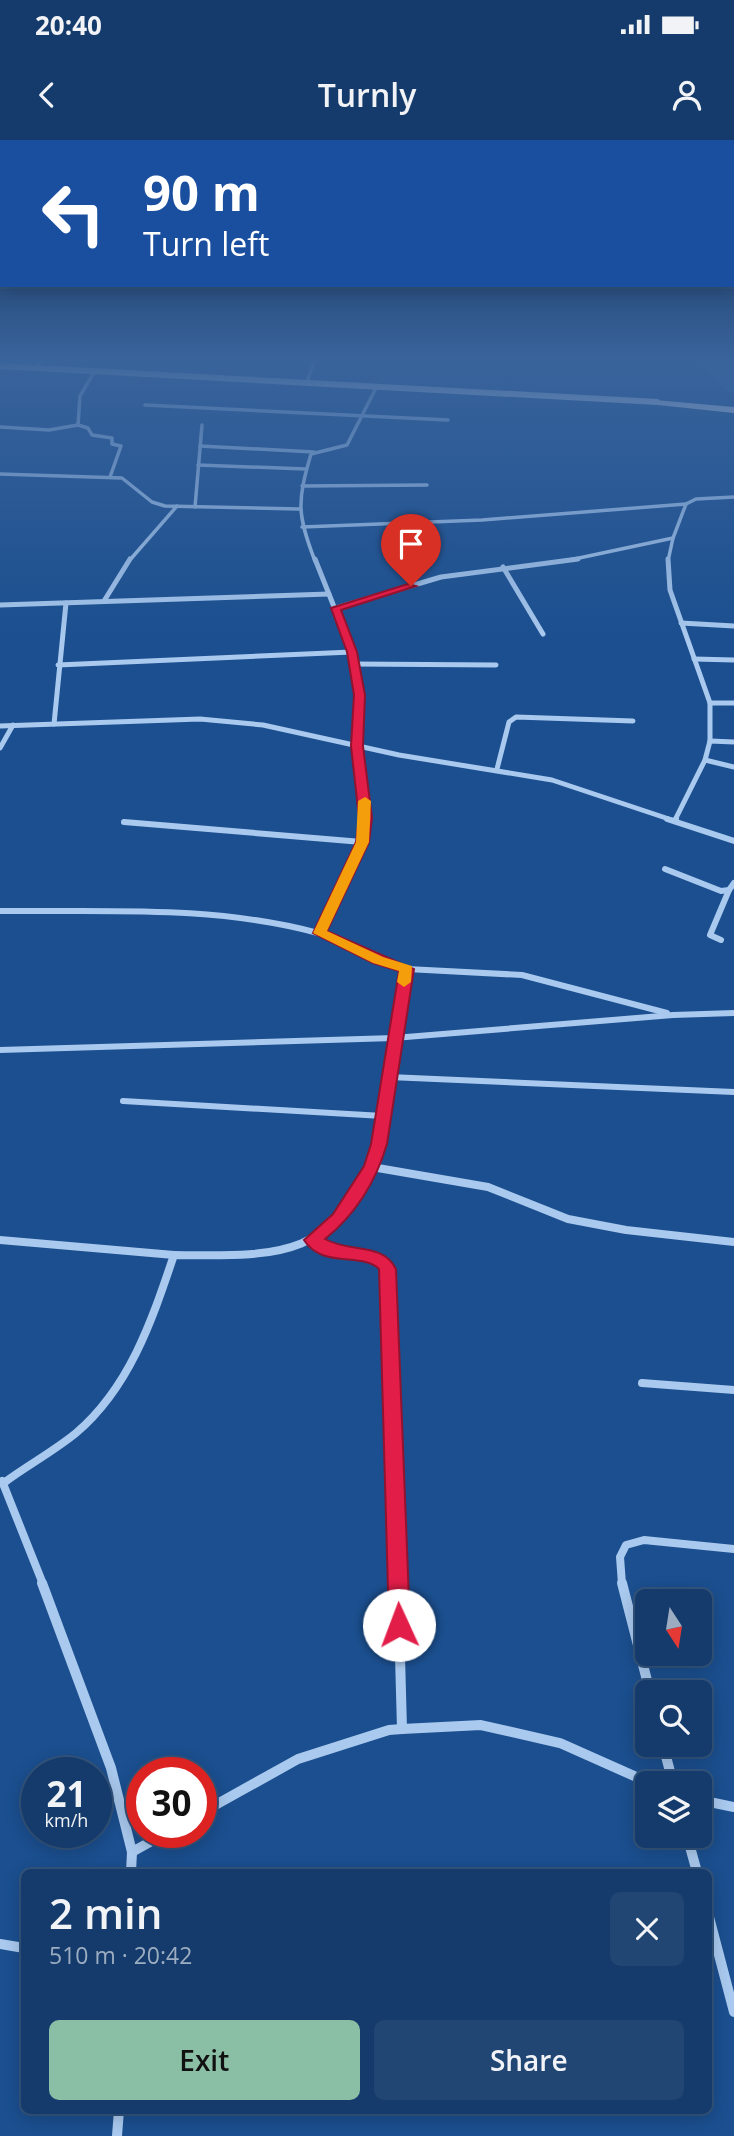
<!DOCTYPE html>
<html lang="en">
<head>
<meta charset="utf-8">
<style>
  :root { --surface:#143b6b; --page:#214673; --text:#f1f3f6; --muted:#9dadc1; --line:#33557e; --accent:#8abfa5 }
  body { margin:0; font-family:"Open Sans",sans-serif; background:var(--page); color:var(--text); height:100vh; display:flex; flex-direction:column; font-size:26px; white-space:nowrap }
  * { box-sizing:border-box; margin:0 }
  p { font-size:23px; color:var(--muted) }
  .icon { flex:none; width:38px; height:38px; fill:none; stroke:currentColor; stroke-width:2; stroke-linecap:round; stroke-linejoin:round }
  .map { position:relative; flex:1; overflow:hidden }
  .panel { position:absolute; left:21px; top:1729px; width:691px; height:245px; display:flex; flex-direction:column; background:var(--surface); border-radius:10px; box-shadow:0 4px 18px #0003,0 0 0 2px var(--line) }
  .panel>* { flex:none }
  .top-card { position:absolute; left:0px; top:0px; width:735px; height:147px; box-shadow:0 4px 18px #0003,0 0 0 2px var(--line); background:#1a4fa0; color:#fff; overflow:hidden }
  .needle { width:46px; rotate:168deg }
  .tools { position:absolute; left:635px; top:1449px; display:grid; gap:14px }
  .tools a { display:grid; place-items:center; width:77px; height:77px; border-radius:10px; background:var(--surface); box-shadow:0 4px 18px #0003,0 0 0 2px var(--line); font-size:35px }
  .speed { position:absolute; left:21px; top:1617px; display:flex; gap:14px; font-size:35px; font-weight:700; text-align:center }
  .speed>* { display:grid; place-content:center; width:91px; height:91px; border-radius:50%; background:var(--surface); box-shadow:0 4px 18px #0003,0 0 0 2px var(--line); line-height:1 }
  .speed small { font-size:18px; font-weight:400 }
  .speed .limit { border:10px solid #d22; background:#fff; color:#111 }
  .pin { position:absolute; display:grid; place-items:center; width:60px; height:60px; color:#fff; margin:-72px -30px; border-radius:50% 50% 50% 0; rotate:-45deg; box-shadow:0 0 7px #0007 }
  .pin .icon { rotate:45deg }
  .me { position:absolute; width:77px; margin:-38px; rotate:358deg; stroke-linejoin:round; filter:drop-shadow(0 0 5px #0008) }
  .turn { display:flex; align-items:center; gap:24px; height:147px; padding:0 28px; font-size:32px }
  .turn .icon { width:91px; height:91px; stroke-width:2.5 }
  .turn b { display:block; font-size:49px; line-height:60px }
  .round { display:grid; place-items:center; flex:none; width:74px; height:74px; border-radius:10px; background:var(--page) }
  .overview { display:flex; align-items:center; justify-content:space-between; height:119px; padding:0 28px }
  h1 { font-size:42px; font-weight:600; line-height:52px }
  .button { display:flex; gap:14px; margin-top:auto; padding:14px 28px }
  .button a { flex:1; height:80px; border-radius:10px; background:var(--accent); color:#111; font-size:28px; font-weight:600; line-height:80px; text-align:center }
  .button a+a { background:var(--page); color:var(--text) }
  .status { display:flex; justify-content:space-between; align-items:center; height:49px; padding:0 35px; background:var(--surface); direction:ltr }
  .status svg { height:19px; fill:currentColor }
  header { display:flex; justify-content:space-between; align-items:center; height:91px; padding:0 28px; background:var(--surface); font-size:32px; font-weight:600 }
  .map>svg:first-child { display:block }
  .green { fill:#2e69ad }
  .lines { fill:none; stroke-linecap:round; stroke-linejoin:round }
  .minor-far4 { stroke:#a9c9ee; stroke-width:3.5 }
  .minor-far3 { stroke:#a9c9ee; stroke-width:5 }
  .minor-far2 { stroke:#a9c9ee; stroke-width:6 }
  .minor-far1 { stroke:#a9c9ee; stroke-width:8 }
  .minor { stroke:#a9c9ee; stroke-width:10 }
  .primary { fill:#f0f6ff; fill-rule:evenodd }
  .trunk { fill:#f8faff; fill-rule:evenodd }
  .route { fill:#e11d48; stroke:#92132f; stroke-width:2 }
  .slow { fill:#f59e0b }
</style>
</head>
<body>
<div class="status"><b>20:40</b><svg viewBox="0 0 49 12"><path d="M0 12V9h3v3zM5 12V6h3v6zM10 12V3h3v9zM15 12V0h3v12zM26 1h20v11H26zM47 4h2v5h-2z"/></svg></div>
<header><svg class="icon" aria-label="back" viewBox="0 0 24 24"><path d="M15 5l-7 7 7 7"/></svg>Turnly<svg class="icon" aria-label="person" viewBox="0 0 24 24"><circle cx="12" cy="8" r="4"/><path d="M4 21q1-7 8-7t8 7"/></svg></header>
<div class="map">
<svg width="734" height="1996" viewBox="0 0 734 1996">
  <rect width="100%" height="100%" fill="#1b4f8f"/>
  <polygon class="green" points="695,218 734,218 734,253 729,252"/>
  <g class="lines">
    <g class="minor-far4">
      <polyline points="33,228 45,218"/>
      <polyline points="307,242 315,218"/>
      <polyline points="145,265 448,280"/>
      <polyline points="78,285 88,288 92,295 112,298 112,304 121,306 110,337"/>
      <polyline points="0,287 49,290 78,285 80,256 95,231"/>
      <polyline points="200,306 314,312"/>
      <polyline points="198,325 306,329"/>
      <polyline points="0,334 122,338 152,362 165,366 299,369"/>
      <polyline points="302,346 427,345"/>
      <polyline points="195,367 202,285"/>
      <polyline points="302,387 482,380 686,364"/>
      <polyline points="129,421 177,366"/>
      <path d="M315 421C297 374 297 362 311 314L347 305 377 246"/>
      <polyline points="565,421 673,398 686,364 696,359 734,357"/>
      <polyline points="668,421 673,398"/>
    </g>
    <g class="minor-far3">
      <polyline points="315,419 352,512 360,555 357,606 365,680"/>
      <polyline points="668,419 670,450 710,563 710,601"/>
      <polyline points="503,427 543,494"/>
      <polyline points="104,461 130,419"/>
      <polyline points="0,465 329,454"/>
      <polyline points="336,468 441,437 578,419"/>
      <polyline points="681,483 734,486"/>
      <polyline points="694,519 734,520"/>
      <polyline points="354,524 496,525"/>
      <polyline points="58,525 352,512"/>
      <polyline points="710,563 734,563"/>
      <polyline points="54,584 66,463"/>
      <polyline points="0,586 200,579 263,585 399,615 552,640 672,680"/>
      <polyline points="0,608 13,585"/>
      <polyline points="705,620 734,627"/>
      <polyline points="497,629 509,582 516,577 633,581"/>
      <polyline points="675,680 705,620 710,601 734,602"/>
    </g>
    <g class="minor-far2">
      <polyline points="667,679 734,701"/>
      <polyline points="675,681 676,679"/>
      <polyline points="124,682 362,702"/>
      <polyline points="665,729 721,751 729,750 734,743"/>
      <path d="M0 771C106 772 215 765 318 793 349 801 377 818 407 829L375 1015"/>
      <polyline points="320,793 362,702 365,679"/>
      <polyline points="721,800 710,795 729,750"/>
      <polyline points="407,829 522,835 667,873"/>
      <polyline points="0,910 394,898 673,875 734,873"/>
      <polyline points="389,937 734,952"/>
      <polyline points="123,961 383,976"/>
    </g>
    <g class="minor-far1">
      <polyline points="372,1027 488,1047 568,1079 626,1090 734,1102"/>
      <polyline points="0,1100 174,1115"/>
      <path d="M313 1100C334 1114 371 1109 387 1129L398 1444"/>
      <polyline points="642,1243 734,1250"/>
      <polyline points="2,1341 43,1444"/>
      <path d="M5 1342C28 1325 54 1311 76 1293 130 1247 152 1180 174 1115 275 1116 335 1121 376 1013"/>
      <polyline points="622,1444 620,1417 626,1405 644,1400 734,1409"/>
    </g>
    <g class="minor">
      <polyline points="42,1443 111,1628 132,1712 168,1692"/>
      <polyline points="398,1443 402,1589"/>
      <polyline points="622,1443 650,1552"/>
      <polyline points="663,1605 673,1643"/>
      <polyline points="700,1660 734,1667"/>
      <polyline points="201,1673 298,1619 389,1590 402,1589 481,1585 560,1603 650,1643"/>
      <polyline points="687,1696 697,1732"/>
      <polyline points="131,1732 132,1712"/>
      <polyline points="709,1777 734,1872"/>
      <polyline points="0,1804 24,1808"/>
      <polyline points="117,1996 119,1970"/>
    </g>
    <polygon class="primary" points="0,223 658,259 662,262 658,265 0,229"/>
    <polygon class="trunk" points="655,260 734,267 734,273 658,265"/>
  </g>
  <linearGradient id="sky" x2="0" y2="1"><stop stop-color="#0f2b4f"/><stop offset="0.44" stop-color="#39639b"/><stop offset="1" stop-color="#39639b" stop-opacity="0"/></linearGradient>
  <rect width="734" height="497" fill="url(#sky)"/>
  <path class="route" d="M408 444 416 446 341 470 357 512 365 555 363 606 372 678 369 702 327 791 414 829 387 1004C376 1041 355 1075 325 1099 349 1113 383 1102 396 1129L410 1485 407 1492 399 1495 392 1492 389 1485 379 1129C363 1112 322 1129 304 1100L333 1074 364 1026 371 1004 399 831 373 823 313 793 356 702 359 678 351 606 354 555 347 512 331 468Z"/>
  <polygon class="slow" points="365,657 371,661 369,702 327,791 383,817 412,826 411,842 404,847 397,842 399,831 373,823 313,793 356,702 358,661"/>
</svg>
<div class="tools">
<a><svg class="needle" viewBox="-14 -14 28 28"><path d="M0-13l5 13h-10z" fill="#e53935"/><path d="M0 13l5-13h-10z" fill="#9dadc1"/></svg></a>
<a><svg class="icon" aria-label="search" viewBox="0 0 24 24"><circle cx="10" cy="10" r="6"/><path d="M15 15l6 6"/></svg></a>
<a><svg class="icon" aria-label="layers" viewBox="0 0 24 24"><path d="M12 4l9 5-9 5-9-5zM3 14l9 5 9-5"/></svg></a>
</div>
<div class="speed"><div>21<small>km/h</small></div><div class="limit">30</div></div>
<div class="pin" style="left:411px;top:446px;background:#d93025"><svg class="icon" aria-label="arrive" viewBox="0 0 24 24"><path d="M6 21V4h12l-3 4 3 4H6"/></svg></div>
<svg class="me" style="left:399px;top:1485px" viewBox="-20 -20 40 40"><circle r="19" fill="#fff"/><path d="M0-13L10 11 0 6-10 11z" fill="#e11d48"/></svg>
<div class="top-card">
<div class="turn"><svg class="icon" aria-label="left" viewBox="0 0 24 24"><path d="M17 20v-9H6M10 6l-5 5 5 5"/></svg><div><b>90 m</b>Turn left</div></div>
</div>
<section class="panel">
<div class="overview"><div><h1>2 min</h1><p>510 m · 20:42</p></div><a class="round"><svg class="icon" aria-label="close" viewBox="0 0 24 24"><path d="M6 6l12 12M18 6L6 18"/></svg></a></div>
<div class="button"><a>Exit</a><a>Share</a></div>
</section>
</div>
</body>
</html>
